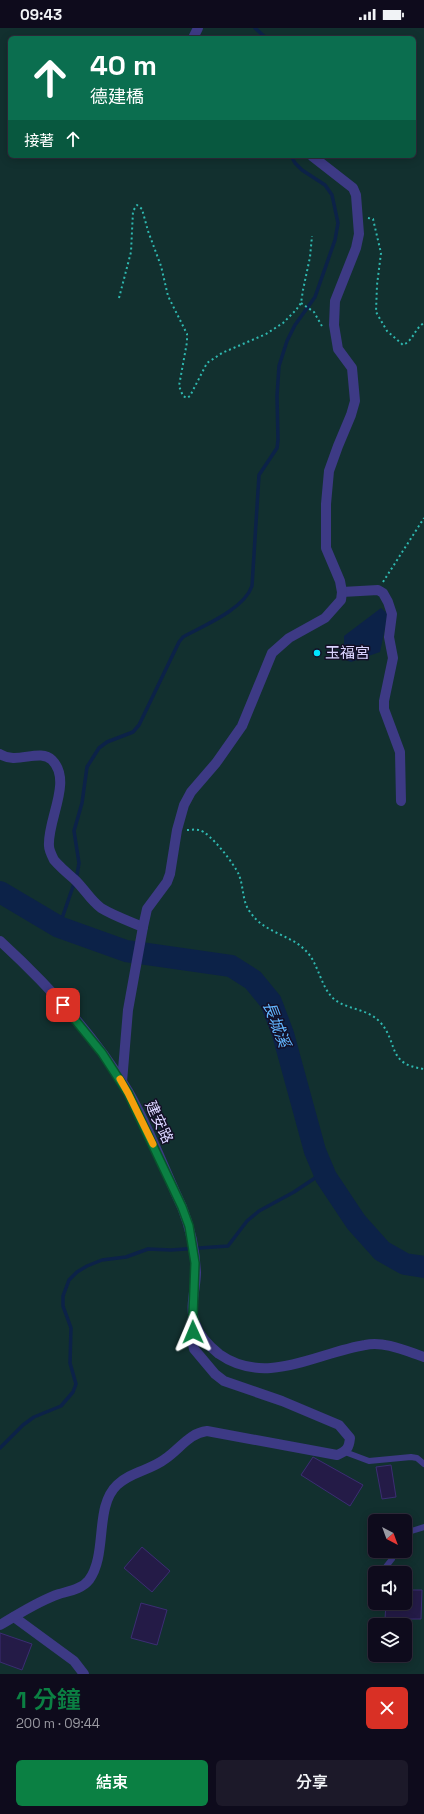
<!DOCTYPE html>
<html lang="zh-TW">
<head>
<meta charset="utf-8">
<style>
  :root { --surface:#0e0b1c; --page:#1c1929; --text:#f1f3f6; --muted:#9b9ba3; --line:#2e2b3b; --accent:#0b8043 }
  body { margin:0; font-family:"Space Grotesk","Noto Sans TC",sans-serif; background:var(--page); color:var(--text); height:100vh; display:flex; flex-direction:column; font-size:15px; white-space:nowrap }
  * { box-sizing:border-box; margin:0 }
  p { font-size:13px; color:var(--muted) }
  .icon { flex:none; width:22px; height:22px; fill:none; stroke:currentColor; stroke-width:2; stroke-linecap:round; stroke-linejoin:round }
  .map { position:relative; height:1646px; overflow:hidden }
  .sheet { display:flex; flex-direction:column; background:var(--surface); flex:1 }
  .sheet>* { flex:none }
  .guide { position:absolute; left:8px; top:8px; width:408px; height:122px; border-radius:6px; box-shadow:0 2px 10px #0003,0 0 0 1px var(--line); background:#0b6e4f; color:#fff; overflow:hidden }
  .needle { width:26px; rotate:139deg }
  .buttons { position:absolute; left:368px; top:1486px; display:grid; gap:8px }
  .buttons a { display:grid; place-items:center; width:44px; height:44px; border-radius:6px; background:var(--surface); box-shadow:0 2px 10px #0003,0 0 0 1px var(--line); font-size:20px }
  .pin { position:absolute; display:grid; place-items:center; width:34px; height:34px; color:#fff; margin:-17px; border-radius:8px; box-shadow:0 2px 6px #0006 }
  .me { position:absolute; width:44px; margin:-22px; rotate:359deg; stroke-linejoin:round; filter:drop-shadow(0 0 3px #0008) }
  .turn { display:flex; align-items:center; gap:14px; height:84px; padding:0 16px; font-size:18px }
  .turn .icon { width:52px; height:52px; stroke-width:2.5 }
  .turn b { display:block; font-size:28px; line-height:34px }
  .then { display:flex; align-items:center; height:38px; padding:0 16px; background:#0003; gap:8px; font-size:15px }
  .round { display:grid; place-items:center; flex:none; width:42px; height:42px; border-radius:6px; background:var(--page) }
  .headline { display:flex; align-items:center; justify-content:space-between; height:68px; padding:0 16px }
  h1 { font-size:24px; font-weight:600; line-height:30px; color:var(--accent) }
  .cta { display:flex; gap:8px; margin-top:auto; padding:8px 16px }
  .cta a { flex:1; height:46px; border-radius:6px; background:var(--accent); color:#fff; font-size:16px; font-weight:600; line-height:46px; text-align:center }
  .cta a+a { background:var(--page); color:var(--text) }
  .status { display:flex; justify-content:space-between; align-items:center; height:28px; padding:0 20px; background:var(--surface); direction:ltr }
  .status svg { height:11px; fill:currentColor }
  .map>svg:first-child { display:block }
  .green { fill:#12302f; fill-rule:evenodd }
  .water { fill:#0c2248 }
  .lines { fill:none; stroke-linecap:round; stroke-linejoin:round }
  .stream { stroke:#0c2248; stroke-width:3.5 }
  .river { stroke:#0c2248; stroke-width:22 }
  .building { fill:#241b47; stroke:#3b2d73 }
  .path { stroke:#2fb8b0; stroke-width:2; stroke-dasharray:2 3; stroke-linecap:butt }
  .service { stroke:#3d3a85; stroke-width:6 }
  .minor { stroke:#3d3a85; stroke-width:10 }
  .tertiary { stroke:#3d3a85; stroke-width:10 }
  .route-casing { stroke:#07532c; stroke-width:10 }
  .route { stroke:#0b8043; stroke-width:7 }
  .slow { stroke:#f59e0b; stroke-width:7 }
  .poi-dot { fill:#00e5ff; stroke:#130f26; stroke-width:1.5 }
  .labels { text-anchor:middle; stroke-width:3; stroke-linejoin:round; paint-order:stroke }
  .poi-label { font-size:15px; fill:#d9d4ff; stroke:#130f26; text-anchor:start }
  .street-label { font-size:15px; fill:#d9d4ff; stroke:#130f26 }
  .water-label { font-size:16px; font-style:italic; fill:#62b6ff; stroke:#130f26 }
</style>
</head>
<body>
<div class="status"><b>09:43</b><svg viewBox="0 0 49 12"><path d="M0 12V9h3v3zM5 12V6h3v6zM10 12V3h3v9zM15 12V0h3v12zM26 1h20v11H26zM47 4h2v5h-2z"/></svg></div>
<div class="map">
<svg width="424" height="1646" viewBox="0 0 424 1646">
  <rect width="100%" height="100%" fill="#130f26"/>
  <path class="green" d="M0 0H424V1646H0ZM10 10H414V128H10ZM375 1493H405V1523H375ZM375 1545H405V1575H375ZM375 1597H405V1627H375Z"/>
  <polygon class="water" points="381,580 388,586 380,624 351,634 346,632 339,623 344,620 344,608"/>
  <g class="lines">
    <g class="stream">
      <polyline points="255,0 266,10"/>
      <path d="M59 899 77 847 79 835 74 803 82 775 87 739 99 720 107 714 133 704 139 697 179 614 183 609C205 597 244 581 252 558L259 447 277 420 278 412 277 368 279 338 287 313 295 297 315 269 335 212 338 195 332 167 325 157 302 142 295 135 291 128"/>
      <polyline points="0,1420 23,1397 34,1389 61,1378 73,1364 76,1356 70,1335 71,1300 63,1278 63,1268 69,1252 77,1244 87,1238 102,1232 126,1229 148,1221 171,1222 228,1218 247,1193 259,1183 294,1164 324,1144"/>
    </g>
    <polyline class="river" points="0,864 59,899 126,923 231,938 253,952 271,974 283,1006 315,1123 326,1149 356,1194 382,1223 405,1236 424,1239"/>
  </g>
  <g class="building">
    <polygon points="313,1429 363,1457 350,1478 301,1447"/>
    <polygon points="391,1437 396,1469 382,1471 376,1439"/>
    <polygon points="142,1519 170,1543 152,1564 124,1540"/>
    <polygon points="405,1562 422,1562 421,1591 385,1591 386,1575 405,1575"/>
    <polygon points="141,1575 167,1582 157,1617 131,1610"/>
    <polygon points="0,1605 32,1616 22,1642 0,1634"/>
  </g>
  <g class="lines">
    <g class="path">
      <path d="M368 190 373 191 381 225 377 257 376 284 387 303 403 317C414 312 414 301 424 295"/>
      <polyline points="119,270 131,224 133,183 137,177 142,181 148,203 161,238 168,268 187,306 187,314 179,358 183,368 187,370 190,368 207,335 222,325 266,306 283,295 296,282 301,275 303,262 310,229 312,208"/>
      <polyline points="301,275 314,284 323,300"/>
      <polyline points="383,554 424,490"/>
      <path d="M187 802C191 802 195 801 199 802 210 804 235 837 239 847 244 860 242 873 250 884 265 906 291 906 307 924 319 937 321 960 334 971 347 982 367 980 380 994 399 1015 386 1036 424 1041"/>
    </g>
    <g class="service">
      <polyline points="345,1424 369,1433 411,1429 417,1430 424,1436"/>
      <polyline points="405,1505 424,1499"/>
      <polyline points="381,1545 392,1531 395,1523"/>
    </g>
    <g class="minor">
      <polyline points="193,10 198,0"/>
      <polyline points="342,564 378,562 383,565 388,574 392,586 389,609 393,630 384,673 384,681 400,724 401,773"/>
      <path d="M0 726C16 737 40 720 52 732 73 753 47 792 49 818 49 822 52 828 54 832 60 839 67 845 74 851 84 860 90 872 101 880 114 888 129 893 143 899"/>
      <polyline points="122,1054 128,982 143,899 147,881 167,854 170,846 177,802 184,777 191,764 216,735 242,698 272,625 289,610 325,590 341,572 342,564 340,553 326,520 326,476 329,443 338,418 351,387 355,373 352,340 338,321 334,297 335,273 356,220 359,206 356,167 353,160 312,128"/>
      <polyline points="14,1589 74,1633 84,1646"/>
      <path d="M0 1597C19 1586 38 1573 59 1566 69 1563 82 1561 89 1552 108 1526 94 1479 117 1457 130 1444 151 1442 165 1431 180 1421 189 1405 207 1403L337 1427C347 1423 349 1420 350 1410L339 1397 282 1373 224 1353 215 1346 194 1321 192 1312 195 1296"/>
    </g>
    <path class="tertiary" d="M0 913C48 957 94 1007 128 1063 149 1099 164 1141 182 1179 190 1199 195 1222 196 1244 196 1260 189 1280 195 1295 199 1308 209 1318 219 1326 266 1359 316 1325 365 1317 385 1313 406 1323 424 1329"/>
  </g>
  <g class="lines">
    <g class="route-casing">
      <polyline id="route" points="63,977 102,1025 128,1065 182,1179 189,1198 195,1235 193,1287 195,1296 193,1304"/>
    </g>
    <use href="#route" class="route"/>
    <polyline class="slow" points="120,1051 128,1065 153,1116"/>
  </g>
  <circle class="poi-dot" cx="317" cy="625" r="4"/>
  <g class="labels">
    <g class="poi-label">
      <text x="325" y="630">玉福宮</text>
    </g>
    <g class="street-label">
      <text transform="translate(159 1094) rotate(65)" y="5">建安路</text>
    </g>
    <g class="water-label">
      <text transform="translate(277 996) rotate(69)" y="6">長城溪</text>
    </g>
  </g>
</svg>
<div class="buttons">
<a><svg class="needle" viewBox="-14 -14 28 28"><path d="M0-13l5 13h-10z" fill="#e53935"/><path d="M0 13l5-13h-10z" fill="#9b9ba3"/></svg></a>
<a><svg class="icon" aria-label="sound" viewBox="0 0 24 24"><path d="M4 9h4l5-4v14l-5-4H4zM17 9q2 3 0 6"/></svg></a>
<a><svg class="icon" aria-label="layers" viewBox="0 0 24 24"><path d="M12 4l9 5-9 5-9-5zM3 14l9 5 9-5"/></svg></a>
</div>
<div class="pin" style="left:63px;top:977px;background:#d93025"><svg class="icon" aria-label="arrive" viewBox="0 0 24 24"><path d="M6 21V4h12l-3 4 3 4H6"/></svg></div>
<svg class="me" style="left:193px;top:1304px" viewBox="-20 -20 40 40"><path d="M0-17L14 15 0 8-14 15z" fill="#0b8043" stroke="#fff" stroke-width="4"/></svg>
<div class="guide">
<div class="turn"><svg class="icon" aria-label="ahead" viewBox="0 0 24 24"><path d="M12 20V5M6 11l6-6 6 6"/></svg><div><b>40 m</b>德建橋</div></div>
<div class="then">接著<svg class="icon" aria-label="ahead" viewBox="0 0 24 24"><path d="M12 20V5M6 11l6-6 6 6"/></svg></div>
</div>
</div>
<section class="sheet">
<div class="headline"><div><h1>1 分鐘</h1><p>200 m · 09:44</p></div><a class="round" style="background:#d93025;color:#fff"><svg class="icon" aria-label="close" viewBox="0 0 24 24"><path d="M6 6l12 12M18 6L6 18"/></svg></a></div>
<div class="cta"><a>結束</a><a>分享</a></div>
</section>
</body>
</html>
